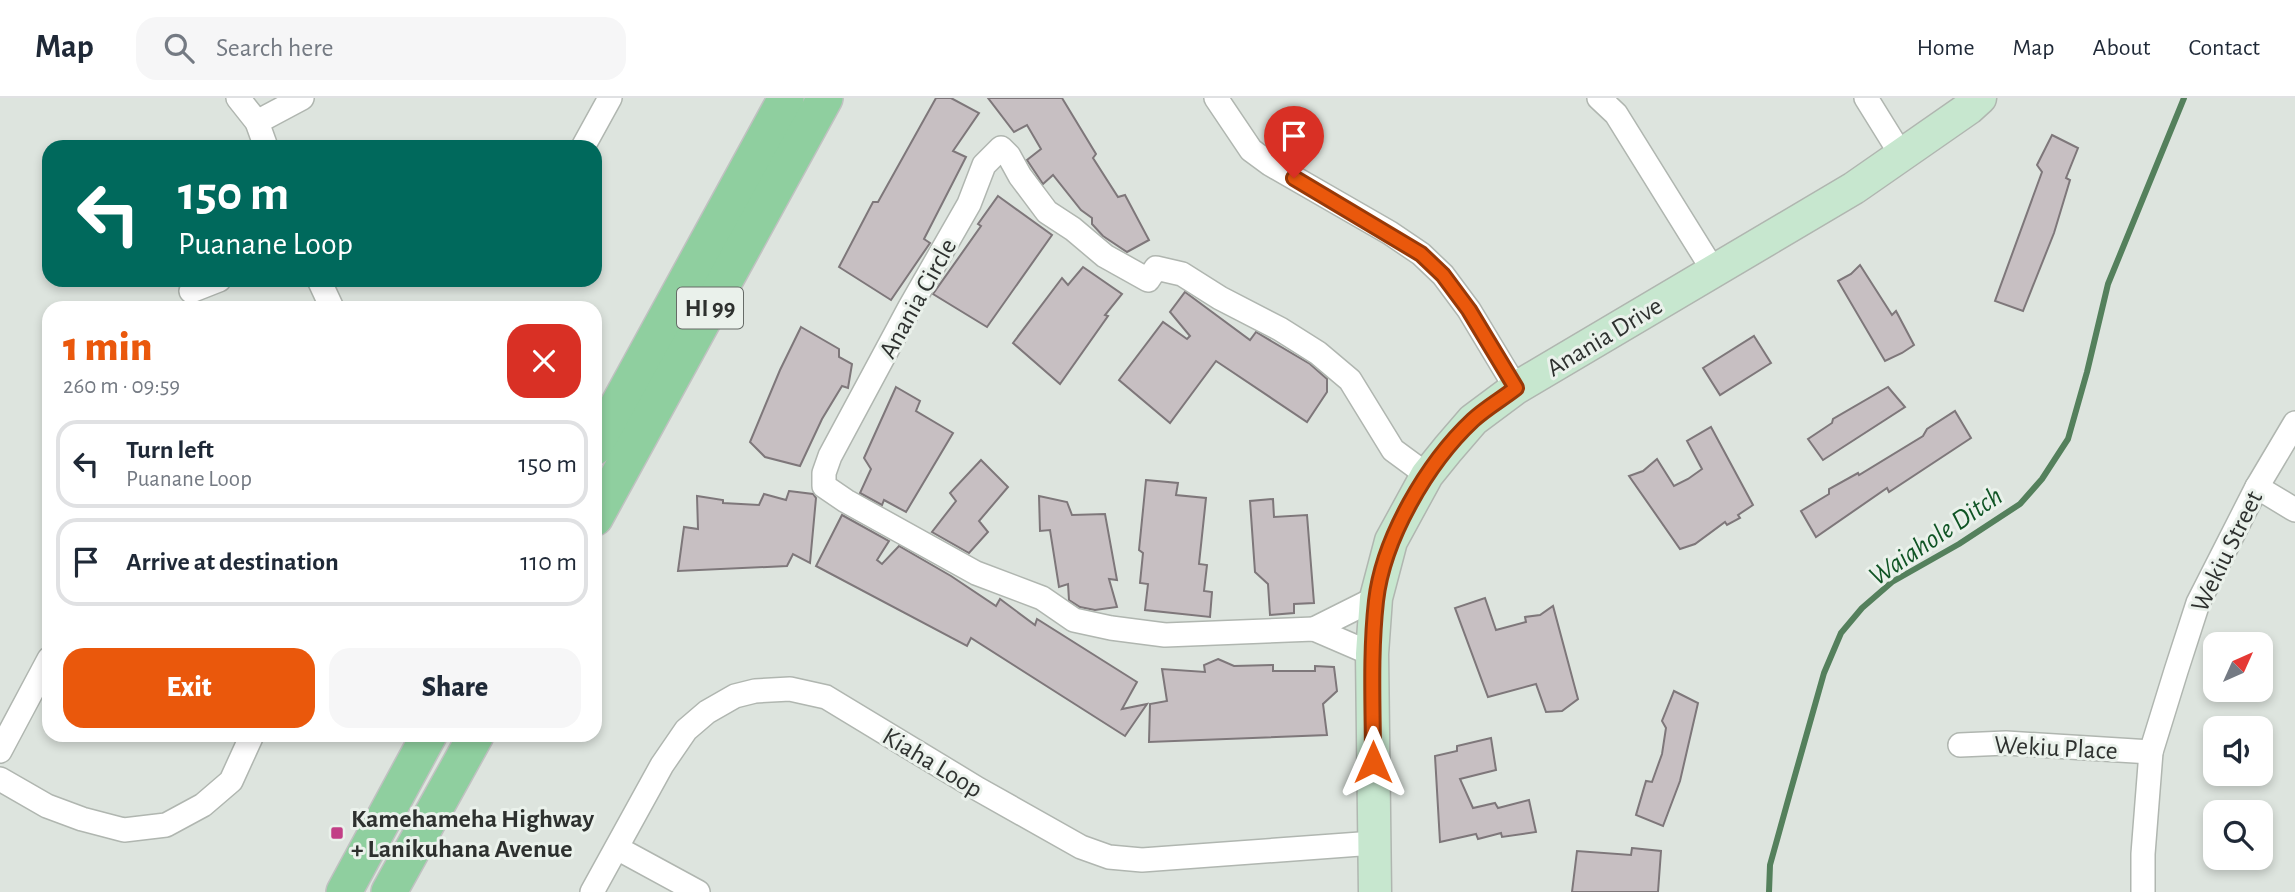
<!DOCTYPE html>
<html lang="en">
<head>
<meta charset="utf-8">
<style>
  :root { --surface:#fff; --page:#f6f6f7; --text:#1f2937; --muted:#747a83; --line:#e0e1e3; --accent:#ea580c }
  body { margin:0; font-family:"Alegreya Sans",sans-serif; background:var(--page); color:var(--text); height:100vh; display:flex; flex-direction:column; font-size:26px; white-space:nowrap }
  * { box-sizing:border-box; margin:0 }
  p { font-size:23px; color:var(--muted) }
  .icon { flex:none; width:38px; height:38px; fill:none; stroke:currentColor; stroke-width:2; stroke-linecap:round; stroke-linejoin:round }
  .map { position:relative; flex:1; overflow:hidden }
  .details { position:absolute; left:42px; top:203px; width:560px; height:441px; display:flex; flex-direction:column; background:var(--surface); border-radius:21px; box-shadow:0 4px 10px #0003 }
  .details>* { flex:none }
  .hud { position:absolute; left:42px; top:42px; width:560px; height:147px; border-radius:21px; box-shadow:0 4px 10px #0003; background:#00695c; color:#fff; overflow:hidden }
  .needle { width:46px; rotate:45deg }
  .buttons { position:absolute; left:2203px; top:534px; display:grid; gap:14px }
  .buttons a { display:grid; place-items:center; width:70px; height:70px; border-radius:14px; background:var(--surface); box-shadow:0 4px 10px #0003; font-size:35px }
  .pin { position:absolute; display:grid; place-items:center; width:60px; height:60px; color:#fff; margin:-72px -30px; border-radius:50% 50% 50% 0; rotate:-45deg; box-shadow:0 0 7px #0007 }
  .pin .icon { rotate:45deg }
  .me { position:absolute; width:77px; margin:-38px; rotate:0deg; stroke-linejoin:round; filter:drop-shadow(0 0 5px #0008) }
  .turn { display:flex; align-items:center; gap:24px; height:147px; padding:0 21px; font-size:32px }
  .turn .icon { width:91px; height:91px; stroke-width:2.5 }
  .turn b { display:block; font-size:49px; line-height:60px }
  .round { display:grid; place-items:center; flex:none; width:74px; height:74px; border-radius:21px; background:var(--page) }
  .summary { display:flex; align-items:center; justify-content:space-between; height:119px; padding:0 21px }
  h1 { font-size:42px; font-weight:800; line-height:52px; color:var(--accent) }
  .action { display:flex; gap:14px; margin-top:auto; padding:14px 21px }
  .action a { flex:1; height:80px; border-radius:21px; background:var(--accent); color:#fff; font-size:28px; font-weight:800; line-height:80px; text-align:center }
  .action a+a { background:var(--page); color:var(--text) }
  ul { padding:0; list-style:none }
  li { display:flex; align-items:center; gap:21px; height:88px; margin:0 14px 10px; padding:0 7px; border:4px solid var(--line); border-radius:21px }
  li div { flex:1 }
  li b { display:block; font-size:26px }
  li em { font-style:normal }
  header { display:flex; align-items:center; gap:42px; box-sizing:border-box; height:98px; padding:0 35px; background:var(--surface); border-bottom:2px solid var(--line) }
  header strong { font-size:33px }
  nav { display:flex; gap:38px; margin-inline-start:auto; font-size:24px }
  .search { width:490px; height:63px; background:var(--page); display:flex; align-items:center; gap:18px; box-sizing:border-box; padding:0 24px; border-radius:21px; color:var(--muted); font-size:26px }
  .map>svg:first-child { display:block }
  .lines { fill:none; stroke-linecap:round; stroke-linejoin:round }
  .stream { stroke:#54805c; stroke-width:6 }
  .building { fill:#c7bfc2; stroke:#7e777a; stroke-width:2 }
  .street-casing { stroke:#b0b6b0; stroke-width:26 }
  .secondary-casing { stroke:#b0b6b0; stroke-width:35 }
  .primary-casing { stroke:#c0c1c1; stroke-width:38 }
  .street { stroke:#fff; stroke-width:23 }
  .secondary { stroke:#c7e7cf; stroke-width:32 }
  .primary { stroke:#8fcf9f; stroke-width:35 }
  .route-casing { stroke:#983908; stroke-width:18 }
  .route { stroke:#ea580c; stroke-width:12 }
  .poi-dot { fill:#c23f86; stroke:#eaf1eb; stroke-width:2.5 }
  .labels { text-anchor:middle; stroke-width:6; stroke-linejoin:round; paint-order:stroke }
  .shield { fill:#eaf1eb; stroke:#666b67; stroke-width:2 }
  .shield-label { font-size:24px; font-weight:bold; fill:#2e312f }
  .street-label { font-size:26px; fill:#2e312f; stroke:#eaf1eb }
  .poi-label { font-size:26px; font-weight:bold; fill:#2e312f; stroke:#eaf1eb; text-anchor:start }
  .water-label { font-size:28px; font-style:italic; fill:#0f5424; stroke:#eaf1eb }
</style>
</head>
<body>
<header>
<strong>Map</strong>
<div class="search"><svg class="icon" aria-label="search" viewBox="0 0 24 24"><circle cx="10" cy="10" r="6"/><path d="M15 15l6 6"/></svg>Search here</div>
<nav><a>Home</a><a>Map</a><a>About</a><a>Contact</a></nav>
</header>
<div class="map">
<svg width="2295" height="794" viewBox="0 0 2295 794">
  <rect width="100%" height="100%" fill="#dde4de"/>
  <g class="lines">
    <polyline class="stream" points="1769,794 1770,767 1790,695 1824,575 1841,535 1862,510 1892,484 1959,446 2020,406 2042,381 2068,341 2087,274 2108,186 2184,0"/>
  </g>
  <g class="building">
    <polygon points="936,0 951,0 979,15 953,53 966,59 924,141 930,145 891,202 839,169 873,104 878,104"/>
    <polygon points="988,0 1062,0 1096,56 1093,60 1118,99 1125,97 1149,142 1127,154 1103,138 1092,126 1092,120 1081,112 1053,77 1043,86 1027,62 1041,51 1027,27 1014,34"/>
    <polygon points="2052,37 2078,50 2066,80 2070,82 2054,135 2023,213 1995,203 2042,74 2037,67"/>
    <polygon points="998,98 1052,137 987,229 933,196 981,128 978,126"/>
    <polygon points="1860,167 1892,217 1896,213 1914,247 1902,255 1885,263 1838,183 1851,176"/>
    <polygon points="1083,169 1122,196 1105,217 1108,218 1060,286 1013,245 1062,180 1068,187"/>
    <polygon points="1185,194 1250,242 1256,234 1310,266 1327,281 1327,294 1307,324 1216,263 1170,325 1119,282 1163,224 1187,241 1190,238 1170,214"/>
    <polygon points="801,229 839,251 839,259 852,266 848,290 842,288 822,321 800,368 765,359 750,344 780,272"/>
    <polygon points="1754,238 1771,265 1720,297 1703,270"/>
    <polygon points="896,289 920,303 916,313 953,335 906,414 884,402 882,407 860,395 871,371 864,360"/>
    <polygon points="1888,289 1905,309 1823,362 1808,341 1832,325 1833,321"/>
    <polygon points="1955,313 1971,340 1889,394 1887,390 1816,439 1801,413 1829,396 1829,391 1858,375 1859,377 1923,338 1927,331"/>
    <polygon points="1711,329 1753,407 1738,417 1740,420 1727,427 1725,424 1695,446 1680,451 1629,378 1643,373 1657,361 1674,388 1688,381 1702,371 1687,343"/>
    <polygon points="981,362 1008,389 979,423 988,434 969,455 932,434 956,403 950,395"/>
    <polygon points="1146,382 1178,385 1176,397 1206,400 1199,466 1207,467 1204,493 1212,494 1210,519 1145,512 1148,486 1140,485 1143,455 1139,452"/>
    <polygon points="789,393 813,396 816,400 810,465 793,456 787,468 678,473 684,429 698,431 697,398 723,402 723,405 759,407 764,396 786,402"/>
    <polygon points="1039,398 1067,404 1072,417 1105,416 1117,482 1109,481 1117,509 1095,512 1080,509 1069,502 1068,486 1059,489 1050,432 1040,433"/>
    <polygon points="1273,401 1274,419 1307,417 1314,505 1294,506 1294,515 1270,517 1268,486 1255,474 1250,403"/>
    <polygon points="842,417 889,443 877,462 882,466 899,448 951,478 996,508 1000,501 1035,527 1037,521 1137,584 1122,611 1147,606 1125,638 971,540 967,548 816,468"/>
    <polygon points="1485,500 1496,532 1526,524 1525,519 1540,517 1553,508 1578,601 1562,613 1546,614 1536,586 1488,599 1455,510"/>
    <polygon points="1218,561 1234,568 1273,567 1273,573 1315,573 1315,568 1334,569 1337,593 1323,606 1327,637 1149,644 1150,606 1167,603 1162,571 1205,574 1204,567"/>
    <polygon points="1674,593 1698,605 1680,683 1663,728 1636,717 1646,683 1652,684 1662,656 1666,630 1662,623"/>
    <polygon points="1491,640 1496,672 1460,681 1473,710 1495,705 1498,710 1529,702 1536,734 1502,739 1501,735 1478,741 1476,736 1440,744 1435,658 1457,653 1457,648"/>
    <polygon points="1632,750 1661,753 1658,794 1572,794 1577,753 1631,757"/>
  </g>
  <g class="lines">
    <g class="street-casing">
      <g id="street">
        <polyline points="238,0 257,24 266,49"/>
        <polyline points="1216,0 1251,52 1270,66 1390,135 1421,156 1443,177 1469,212 1516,290"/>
        <polyline points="1599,0 1616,16 1713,172"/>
        <polyline points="1866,0 1902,58"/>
        <polyline points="257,24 302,0"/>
        <polyline points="583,49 610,0"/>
        <polyline points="319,182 332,210"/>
        <polyline points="191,193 219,182"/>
        <polyline points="2257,389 2295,412"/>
        <polyline points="1314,531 1376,500"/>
        <polyline points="1372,556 1314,531 1165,537 1111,530 1074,522 1042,500 976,475 846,403 824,388 824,375 830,358 910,209 969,106 984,67 1001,50 1009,58 1020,78 1047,114 1073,131 1105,158 1148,182 1156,170 1182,176 1220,200 1280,231 1318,255 1350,282 1393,352 1427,377"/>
        <polyline points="1960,647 2006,645 2151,654"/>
        <polyline points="0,653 49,561"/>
        <polyline points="0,681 47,708 82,721 124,732 166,727 203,707 231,683 252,637"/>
        <polyline points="617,750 698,794"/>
        <polyline points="592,794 662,667 686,632 707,614 735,598 755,593 790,591 826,599 978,691 1081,749 1109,759 1142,762 1374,745"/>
        <polyline points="2143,794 2143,756 2151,654 2176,573 2198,505 2257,389 2295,325"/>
      </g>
    </g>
    <g class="secondary-casing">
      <polyline id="secondary" points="1375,794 1372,556 1376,500 1391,443 1427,377 1448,351 1473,322 1516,290 1854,90 1969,10 1980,0"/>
    </g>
    <g class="primary-casing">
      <g id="primary">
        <polyline points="595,349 786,0"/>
        <polyline points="595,420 825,0"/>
        <polyline points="344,794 429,637"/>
        <polyline points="389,794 476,637"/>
      </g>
    </g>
    <use href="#street" class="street"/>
    <use href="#secondary" class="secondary"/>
    <use href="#primary" class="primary"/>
  </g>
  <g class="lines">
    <g class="route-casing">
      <path id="route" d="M1294 80 1421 156 1443 177 1469 212 1516 290C1502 301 1486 310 1473 322 1427 365 1383 441 1376 503 1370 557 1373 610 1373 664"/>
    </g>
    <use href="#route" class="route"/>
  </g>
  <rect class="poi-dot" x="330" y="728" width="14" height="14" rx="3.5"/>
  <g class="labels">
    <rect class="shield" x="677" y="189.5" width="66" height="41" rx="5"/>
    <g class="shield-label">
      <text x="710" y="218">HI 99</text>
    </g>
    <g class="street-label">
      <text transform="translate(917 200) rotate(-61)" y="9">Anania Circle</text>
      <text transform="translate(1604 238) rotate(-31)" y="9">Anania Drive</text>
      <text transform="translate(2226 453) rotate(-64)" y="9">Wekiu Street</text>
      <text transform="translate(2056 649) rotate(3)" y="9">Wekiu Place</text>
      <text transform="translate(933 664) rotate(31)" y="9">Kiaha Loop</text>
    </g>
    <g class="poi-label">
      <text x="351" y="729">Kamehameha Highway<tspan x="351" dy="30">+ Lanikuhana Avenue</tspan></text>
    </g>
    <g class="water-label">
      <text transform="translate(1935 437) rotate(-34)" y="10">Waiahole Ditch</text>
    </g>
  </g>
</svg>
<div class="buttons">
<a><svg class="needle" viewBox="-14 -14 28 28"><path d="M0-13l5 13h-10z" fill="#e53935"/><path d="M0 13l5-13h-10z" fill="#747a83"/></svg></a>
<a><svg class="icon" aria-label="sound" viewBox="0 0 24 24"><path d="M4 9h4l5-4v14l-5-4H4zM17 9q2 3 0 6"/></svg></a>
<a><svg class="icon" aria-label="search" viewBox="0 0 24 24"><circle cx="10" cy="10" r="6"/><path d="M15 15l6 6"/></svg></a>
</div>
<div class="pin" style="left:1294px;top:80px;background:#d93025"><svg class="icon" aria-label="arrive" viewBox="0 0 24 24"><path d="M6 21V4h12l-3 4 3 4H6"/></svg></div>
<svg class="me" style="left:1373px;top:664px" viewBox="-20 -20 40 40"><path d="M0-17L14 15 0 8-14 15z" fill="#ea580c" stroke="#fff" stroke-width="4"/></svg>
<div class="hud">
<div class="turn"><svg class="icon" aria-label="left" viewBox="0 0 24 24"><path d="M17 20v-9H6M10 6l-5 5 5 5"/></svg><div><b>150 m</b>Puanane Loop</div></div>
</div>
<section class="details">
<div class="summary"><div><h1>1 min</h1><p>260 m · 09:59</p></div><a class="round" style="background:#d93025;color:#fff"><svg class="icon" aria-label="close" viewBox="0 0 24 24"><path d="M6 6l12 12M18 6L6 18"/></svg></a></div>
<ul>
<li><svg class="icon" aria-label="left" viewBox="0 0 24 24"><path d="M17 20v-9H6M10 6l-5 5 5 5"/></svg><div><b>Turn left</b><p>Puanane Loop</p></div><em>150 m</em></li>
<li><svg class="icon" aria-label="arrive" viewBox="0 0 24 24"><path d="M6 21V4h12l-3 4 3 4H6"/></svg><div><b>Arrive at destination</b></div><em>110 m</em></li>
</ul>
<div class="action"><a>Exit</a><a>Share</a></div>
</section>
</div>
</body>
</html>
